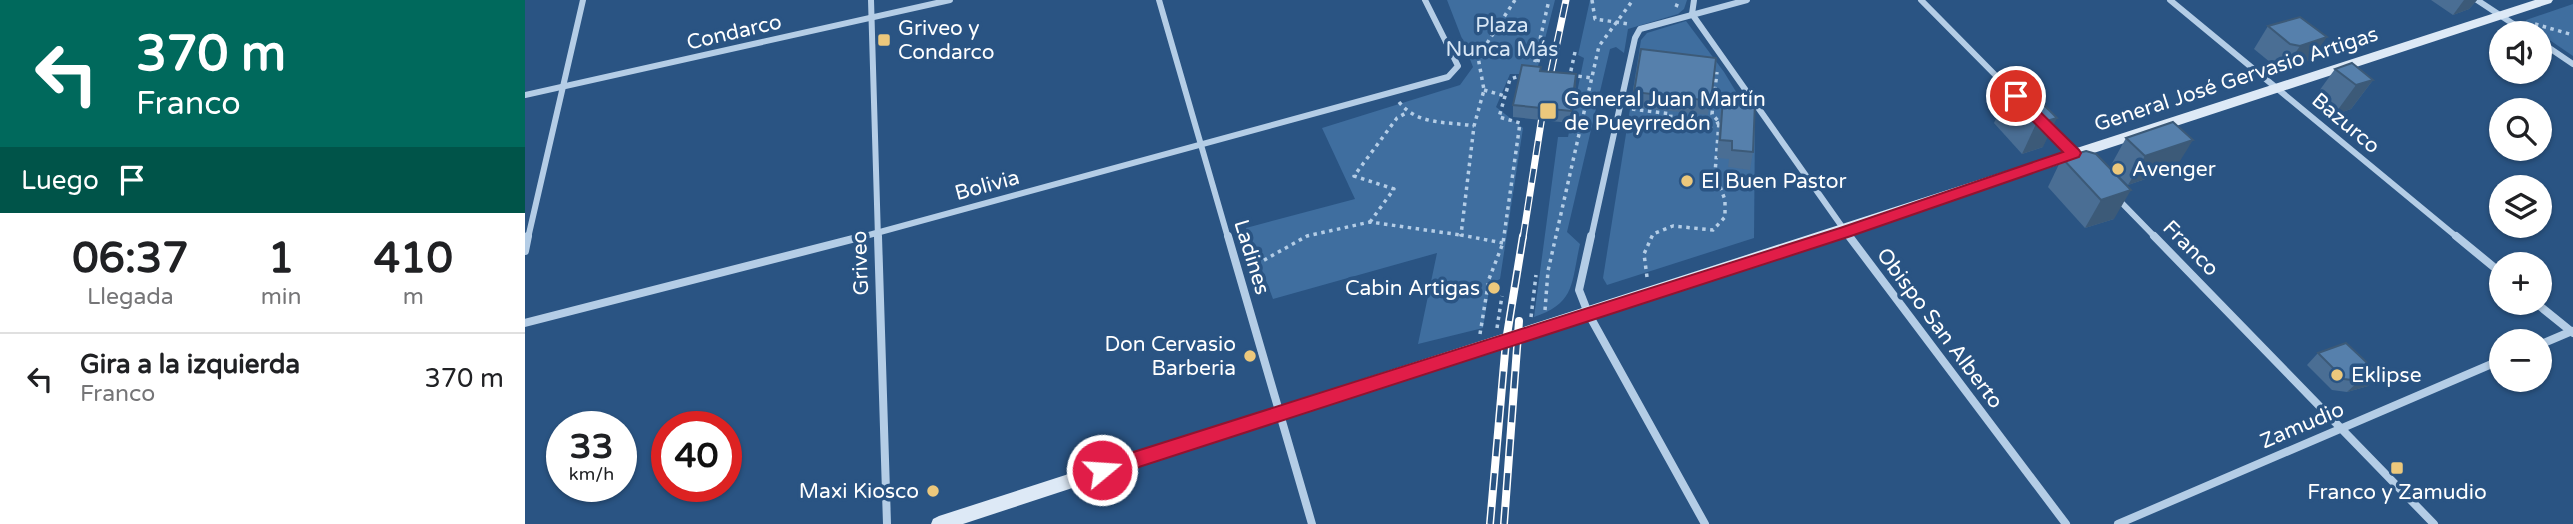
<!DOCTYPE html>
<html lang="es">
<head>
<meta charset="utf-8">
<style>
  :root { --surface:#fff; --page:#f6f6f6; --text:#202124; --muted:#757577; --line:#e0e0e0 }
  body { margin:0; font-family:"Varela Round",sans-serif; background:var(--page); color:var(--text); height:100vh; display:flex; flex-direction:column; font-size:26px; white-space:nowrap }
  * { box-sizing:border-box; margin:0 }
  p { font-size:23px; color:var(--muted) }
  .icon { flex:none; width:38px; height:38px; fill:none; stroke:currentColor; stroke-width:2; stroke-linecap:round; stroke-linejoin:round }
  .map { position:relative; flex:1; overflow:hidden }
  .panel { display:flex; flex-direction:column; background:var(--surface); width:525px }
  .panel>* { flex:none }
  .guide { background:#00695c; color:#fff; overflow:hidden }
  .controls { position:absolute; left:1964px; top:21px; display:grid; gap:14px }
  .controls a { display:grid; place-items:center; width:63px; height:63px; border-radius:50%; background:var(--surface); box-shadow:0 2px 5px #0004; font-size:35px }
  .speed { position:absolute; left:21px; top:411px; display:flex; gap:14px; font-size:35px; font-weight:700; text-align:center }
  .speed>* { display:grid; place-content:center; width:91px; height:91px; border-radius:50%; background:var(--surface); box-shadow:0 2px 5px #0004; line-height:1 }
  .speed small { font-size:18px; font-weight:400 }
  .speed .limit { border:10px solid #d22; background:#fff; color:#111 }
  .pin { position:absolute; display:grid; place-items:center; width:60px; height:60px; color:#fff; margin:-30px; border:4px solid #fff; border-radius:50%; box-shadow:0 2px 7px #0007 }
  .me { position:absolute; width:77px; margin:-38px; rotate:72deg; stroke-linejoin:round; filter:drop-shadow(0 0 5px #0008) }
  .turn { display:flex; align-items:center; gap:24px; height:147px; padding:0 21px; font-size:32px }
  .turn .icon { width:91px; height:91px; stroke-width:2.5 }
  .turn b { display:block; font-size:49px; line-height:60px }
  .then { display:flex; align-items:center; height:66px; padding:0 21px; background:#0003; gap:14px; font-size:26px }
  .eta { display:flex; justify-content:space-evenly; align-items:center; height:119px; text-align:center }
  .eta b { font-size:42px; font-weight:800; line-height:49px }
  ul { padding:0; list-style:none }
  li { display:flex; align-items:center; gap:21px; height:91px; padding:0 21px; border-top:2px solid var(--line) }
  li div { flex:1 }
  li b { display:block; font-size:26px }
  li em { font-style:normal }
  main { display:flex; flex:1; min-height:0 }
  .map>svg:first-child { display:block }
  .green { fill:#3f6e9f }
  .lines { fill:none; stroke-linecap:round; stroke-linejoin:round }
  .path { stroke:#b4cde6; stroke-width:3.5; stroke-dasharray:3.5 4.5; stroke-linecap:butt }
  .street-far1 { stroke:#b4cde6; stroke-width:6 }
  .street { stroke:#b4cde6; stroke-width:8 }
  .secondary { fill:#dde9f6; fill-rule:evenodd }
  .rail-far1-casing { stroke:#fff; stroke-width:7 }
  .rail-casing { stroke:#fff; stroke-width:8 }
  .rail-far1 { stroke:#2a5483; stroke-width:4.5; stroke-dasharray:14; stroke-linecap:butt }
  .rail { stroke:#2a5483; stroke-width:5; stroke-dasharray:17; stroke-linecap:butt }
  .wall { fill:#4a6e94 }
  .shaded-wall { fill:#3c5a78 }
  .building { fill:#5680ac; stroke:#3c5a78; stroke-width:2 }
  .route { fill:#e11d48; stroke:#92132f; stroke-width:2 }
  .poi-dot { fill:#ecc87c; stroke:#2a5483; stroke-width:2.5 }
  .labels { text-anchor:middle; stroke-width:7; stroke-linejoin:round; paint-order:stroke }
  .park-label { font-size:21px; fill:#d7e6f5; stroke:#2a5483 }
  .poi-label { font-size:21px; fill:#fff; stroke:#2a5483; text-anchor:start }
  .street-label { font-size:21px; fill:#fff; stroke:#2a5483 }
</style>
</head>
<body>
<main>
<section class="panel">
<div class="guide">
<div class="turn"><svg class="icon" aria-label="left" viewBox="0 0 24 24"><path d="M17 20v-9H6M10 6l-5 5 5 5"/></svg><div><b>370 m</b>Franco</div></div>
<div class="then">Luego<svg class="icon" aria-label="arrive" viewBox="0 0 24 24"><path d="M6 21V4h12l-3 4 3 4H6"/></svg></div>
</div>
<div class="eta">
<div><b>06:37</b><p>Llegada</p></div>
<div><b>1</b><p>min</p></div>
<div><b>410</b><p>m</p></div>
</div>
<ul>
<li><svg class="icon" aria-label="left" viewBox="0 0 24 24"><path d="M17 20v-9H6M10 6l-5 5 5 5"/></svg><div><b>Gira a la izquierda</b><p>Franco</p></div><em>370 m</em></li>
</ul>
</section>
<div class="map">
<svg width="2048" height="524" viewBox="0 0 2048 524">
  <rect width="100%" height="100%" fill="#2a5483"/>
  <g class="green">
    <polygon points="922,0 1030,0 1011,74 985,74 971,107 998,128 975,279 965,284 958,328 893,344 912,253 748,299 721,228 830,199 797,128 935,85 948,67"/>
    <path d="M1065 0H1162L1159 9 1153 14 1103 29 1099 53 1091 47 1085 49 1042 232 1055 244C1046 283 1051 303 1009 317L1033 137H1043L1059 58 1053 55Z"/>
    <polygon points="2048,4 2048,56 2004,26 2001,20"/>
    <polygon points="1161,21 1199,72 1230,123 1229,238 1082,285 1078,278 1116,40 1122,33"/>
  </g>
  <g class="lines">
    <g class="path">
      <polyline points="1067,0 1070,19 1104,24"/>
      <polyline points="1151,7 1154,0"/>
      <polyline points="2010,24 2048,35"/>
      <polyline points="1050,52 1045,75 1067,78"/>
      <polyline points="1008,70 1024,0"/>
      <polyline points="1011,70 1016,49"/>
      <polyline points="959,90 980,96"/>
      <path d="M874 102C893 126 922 121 949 126"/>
      <polyline points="1107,109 1146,114 1145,123 1184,128 1195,122"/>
      <polyline points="845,222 869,189 829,176 872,118 881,113"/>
      <polyline points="978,243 936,235 949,126 959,90 953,57 990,0"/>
      <polyline points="725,268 782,236 845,222 936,235"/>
      <polyline points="1122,277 1119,254 1128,234 1148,226 1188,230 1200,217 1200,200 1190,173 1194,122 1187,114 1192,72"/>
      <polyline points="1020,310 1023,271 1074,46 1108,0"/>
      <polyline points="1006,317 1011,275"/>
      <polyline points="972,328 977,296"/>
      <polyline points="955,334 964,279 978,243 995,123 974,117 985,79 998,75"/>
    </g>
    <g class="street-far1">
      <polyline points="346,0 353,238"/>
      <polyline points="634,0 703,238"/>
      <polyline points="1396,0 1494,99"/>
      <polyline points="1645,0 1933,238"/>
      <polyline points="1952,0 2002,33"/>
      <polyline points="1167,14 1325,238"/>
      <polyline points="1167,14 1169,0"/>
      <polyline points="2014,41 2048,64"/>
      <polyline points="0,95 425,0"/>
      <polyline points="1520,125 1551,156"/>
      <polyline points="1591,197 1631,238"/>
      <polyline points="3,238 58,0"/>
      <polyline points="333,238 923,77 933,66 900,0"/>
      <polyline points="1066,238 1110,38 1115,29 1222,0"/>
    </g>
    <g class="street">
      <polyline points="353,236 362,524"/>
      <polyline points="703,236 787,524"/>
      <polyline points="1066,236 1054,290 1063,313 1180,524"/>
      <polyline points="1324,236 1541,524"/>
      <polyline points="1629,236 1909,524"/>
      <polyline points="1931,236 1976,273"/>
      <polyline points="0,251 3,236"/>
      <polyline points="2011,303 2048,333"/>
      <polyline points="0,323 339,236"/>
      <polyline points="2014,345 2047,331"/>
      <polyline points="1593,524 1976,360"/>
    </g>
    <polygon class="secondary" points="2010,0 2028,0 2026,3 438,524 406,524 408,519 414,516"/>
    <g class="rail-far1-casing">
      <polyline id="rail-far1" points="998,238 1018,110 1041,0"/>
    </g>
    <g class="rail-casing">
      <g id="rail">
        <polyline points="965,524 981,341 998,236"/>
        <polyline points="979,524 994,321"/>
      </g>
    </g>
    <use href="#rail-far1" class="rail-far1"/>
    <use href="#rail" class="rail"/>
  </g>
  <g class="wall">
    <polygon points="1906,0 1952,0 1944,9 1928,15"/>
    <polygon points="1775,17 1786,60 1760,68 1751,67 1729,49 1743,26"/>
    <polygon points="1191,58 1183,115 1107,107 1109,92"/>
    <polygon points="1810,69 1848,80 1826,109 1809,115 1789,98"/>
    <polygon points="1016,71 1051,86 1045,123 988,117 988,105"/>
    <polygon points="1502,88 1518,147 1497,154 1469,123 1482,94"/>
    <polygon points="1198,98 1228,152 1225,170 1203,167 1204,159 1192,158 1195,116"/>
    <polygon points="1601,138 1650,169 1603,185 1585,167"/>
    <polygon points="1561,151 1589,219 1560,228 1523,187 1537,158"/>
    <polygon points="1793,353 1854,374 1843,386 1822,392 1807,390 1782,365"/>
  </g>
  <g class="shaded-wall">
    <polygon points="1939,0 1952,0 1944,9 1928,15"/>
    <polygon points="1802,37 1786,60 1760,68 1775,46"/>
    <polygon points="1051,74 1051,86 1045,123 1046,111"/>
    <polygon points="1848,80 1826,109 1809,115 1831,85"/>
    <polygon points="1532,118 1518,147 1497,154 1511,124"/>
    <polygon points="1668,140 1650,169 1603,185 1620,156"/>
    <polygon points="1606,190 1589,219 1560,228 1576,200"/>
    <polygon points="1854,374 1843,386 1822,392 1834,381"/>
  </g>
  <g class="building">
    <polygon points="1775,17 1802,37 1775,46 1765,44 1743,26"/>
    <polygon points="1116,49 1191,58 1186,101 1109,92"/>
    <polygon points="1827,63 1848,80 1831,85 1810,69"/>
    <polygon points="997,65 1016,67 1015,71 1051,74 1046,111 988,105"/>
    <polygon points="1502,88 1532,118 1511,124 1482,94"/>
    <polygon points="1198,98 1230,102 1228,152 1207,150 1207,141 1195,140"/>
    <polygon points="1648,122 1668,140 1620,156 1601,138"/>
    <polygon points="1561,151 1571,154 1606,190 1576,200 1537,158"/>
    <polygon points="1821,343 1854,374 1834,381 1819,379 1793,353"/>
  </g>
  <polygon class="route" points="1491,91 1496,93 1554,150 1556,153 1554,157 1326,236 577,479 570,476 567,470 570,465 577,462 1315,228 1538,152 1486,99 1486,93"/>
  <g class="poi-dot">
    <rect x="352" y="33" width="14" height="14" rx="3.5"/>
    <rect x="1014" y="102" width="18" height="18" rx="3.5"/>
    <circle cx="1593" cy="169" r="7"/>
    <circle cx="1162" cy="181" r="7"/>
    <circle cx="969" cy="288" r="7"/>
    <circle cx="725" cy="356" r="7"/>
    <circle cx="1812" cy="375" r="7"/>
    <rect x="1865" y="461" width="14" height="14" rx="3.5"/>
    <circle cx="408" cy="491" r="7"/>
  </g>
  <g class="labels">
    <g class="park-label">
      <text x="977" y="32">Plaza<tspan x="977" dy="24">Nunca Más</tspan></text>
    </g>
    <g class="poi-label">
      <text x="373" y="35">Griveo y<tspan x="373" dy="24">Condarco</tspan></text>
      <text x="1039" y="106">General Juan Martín<tspan x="1039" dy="24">de Pueyrredón</tspan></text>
      <text x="1607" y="176">Avenger</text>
      <text x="1176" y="188">El Buen Pastor</text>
      <text x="955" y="295" text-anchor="end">Cabin Artigas</text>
      <text x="711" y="351" text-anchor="end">Don Cervasio<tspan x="711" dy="24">Barberia</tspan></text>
      <text x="1826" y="382">Eklipse</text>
      <text x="394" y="498" text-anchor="end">Maxi Kiosco</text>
      <text x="1872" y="499" text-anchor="middle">Franco y Zamudio</text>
    </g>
    <g class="street-label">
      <text transform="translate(209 32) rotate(-13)" y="7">Condarco</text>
      <text transform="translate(1711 79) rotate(-18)" y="7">General José Gervasio Artigas</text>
      <text transform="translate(1821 123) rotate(40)" y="7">Bazurco</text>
      <text transform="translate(462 185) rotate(-15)" y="7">Bolivia</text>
      <text transform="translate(1666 248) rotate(45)" y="7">Franco</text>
      <text transform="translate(727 257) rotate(73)" y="7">Ladines</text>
      <text transform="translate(335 263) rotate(-92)" y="7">Griveo</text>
      <text transform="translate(1415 328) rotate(53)" y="7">Obispo San Alberto</text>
      <text transform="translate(1777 425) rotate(-23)" y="7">Zamudio</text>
    </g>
  </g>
</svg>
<div class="controls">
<a><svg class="icon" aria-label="sound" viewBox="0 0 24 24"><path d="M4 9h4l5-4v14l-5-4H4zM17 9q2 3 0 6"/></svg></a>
<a><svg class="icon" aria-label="search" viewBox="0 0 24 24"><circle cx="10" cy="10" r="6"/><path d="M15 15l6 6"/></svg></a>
<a><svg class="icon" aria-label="layers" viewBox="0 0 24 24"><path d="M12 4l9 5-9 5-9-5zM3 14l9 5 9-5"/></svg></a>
<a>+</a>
<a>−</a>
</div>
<div class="speed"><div>33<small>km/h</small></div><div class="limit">40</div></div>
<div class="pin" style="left:1491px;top:96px;background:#d93025"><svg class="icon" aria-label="arrive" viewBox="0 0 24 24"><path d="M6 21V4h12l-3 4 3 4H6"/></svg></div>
<svg class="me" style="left:577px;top:470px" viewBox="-20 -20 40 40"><circle r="17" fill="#e11d48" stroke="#fff" stroke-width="3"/><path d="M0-11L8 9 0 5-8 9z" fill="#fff"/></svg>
</div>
</main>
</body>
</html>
